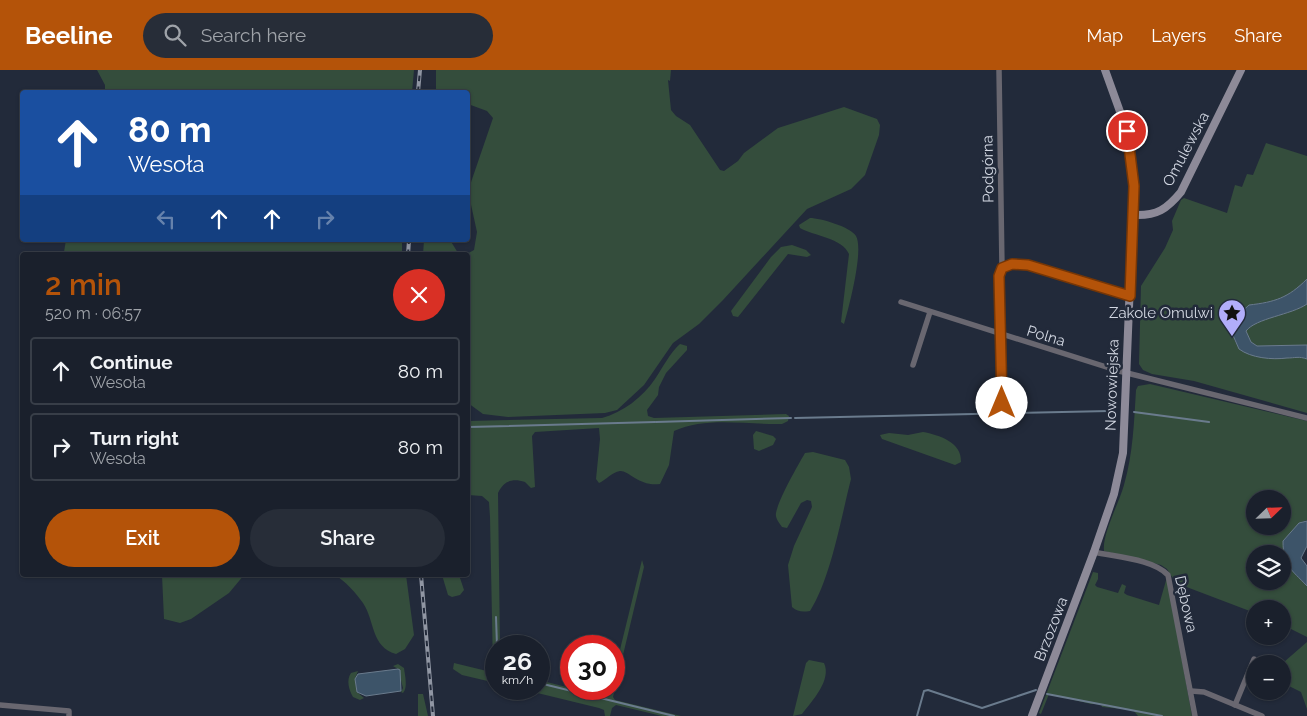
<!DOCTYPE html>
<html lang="en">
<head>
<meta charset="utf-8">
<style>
  :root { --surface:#1a202c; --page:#272d38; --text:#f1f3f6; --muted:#9fa3a9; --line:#383e48; --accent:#b45309 }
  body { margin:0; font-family:Raleway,sans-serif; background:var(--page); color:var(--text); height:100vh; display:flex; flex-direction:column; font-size:19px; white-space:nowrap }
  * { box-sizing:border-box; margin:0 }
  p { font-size:16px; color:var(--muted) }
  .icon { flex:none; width:28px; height:28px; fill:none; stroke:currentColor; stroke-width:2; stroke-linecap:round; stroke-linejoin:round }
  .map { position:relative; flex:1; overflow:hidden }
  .drawer { position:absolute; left:20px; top:182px; width:450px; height:325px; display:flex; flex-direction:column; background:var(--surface); border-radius:5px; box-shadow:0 1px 4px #0004,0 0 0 1px var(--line) }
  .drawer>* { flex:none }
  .guide { position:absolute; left:20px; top:20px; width:450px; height:152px; border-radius:5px; box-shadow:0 1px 4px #0004,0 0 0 1px var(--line); background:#1a4fa0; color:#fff; overflow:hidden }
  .needle { width:32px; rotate:67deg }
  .buttons { position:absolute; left:1246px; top:420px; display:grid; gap:10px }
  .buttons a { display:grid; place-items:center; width:45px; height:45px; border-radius:50%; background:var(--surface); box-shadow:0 1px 4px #0004,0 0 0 1px var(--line); font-size:25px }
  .speed { position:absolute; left:485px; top:565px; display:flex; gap:10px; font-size:25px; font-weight:700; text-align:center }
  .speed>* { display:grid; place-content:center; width:65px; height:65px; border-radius:50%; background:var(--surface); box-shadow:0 1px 4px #0004,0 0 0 1px var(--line); line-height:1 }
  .speed small { font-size:12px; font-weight:400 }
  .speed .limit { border:8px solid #d22; background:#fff; color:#111 }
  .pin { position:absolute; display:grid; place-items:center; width:42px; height:42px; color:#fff; margin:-21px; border:2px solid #fff; border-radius:50%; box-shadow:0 1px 5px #0007 }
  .me { position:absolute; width:55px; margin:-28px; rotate:0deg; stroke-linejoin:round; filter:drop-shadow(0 0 4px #0008) }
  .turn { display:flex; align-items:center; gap:18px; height:105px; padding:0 25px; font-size:22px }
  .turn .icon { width:65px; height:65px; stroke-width:2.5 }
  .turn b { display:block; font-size:35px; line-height:42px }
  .lanes { display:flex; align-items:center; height:48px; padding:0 25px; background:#0003; justify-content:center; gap:25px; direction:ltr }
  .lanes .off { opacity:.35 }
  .round { display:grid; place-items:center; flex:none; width:52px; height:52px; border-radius:26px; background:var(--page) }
  .head { display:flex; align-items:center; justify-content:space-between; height:85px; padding:0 25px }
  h1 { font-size:30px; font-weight:600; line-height:38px; color:var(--accent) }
  .action { display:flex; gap:10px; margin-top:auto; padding:10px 25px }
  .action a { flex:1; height:58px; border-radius:30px; background:var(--accent); color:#fff; font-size:20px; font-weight:600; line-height:58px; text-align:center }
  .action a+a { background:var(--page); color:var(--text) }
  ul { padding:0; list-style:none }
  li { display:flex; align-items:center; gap:15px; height:68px; margin:0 10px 8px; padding:0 15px; border:2px solid var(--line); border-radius:5px }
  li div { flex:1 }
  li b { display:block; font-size:19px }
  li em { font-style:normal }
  header { display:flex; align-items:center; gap:30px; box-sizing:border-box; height:70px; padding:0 25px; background:var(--accent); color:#fff }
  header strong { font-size:24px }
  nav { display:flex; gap:28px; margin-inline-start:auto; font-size:18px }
  .search { width:350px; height:45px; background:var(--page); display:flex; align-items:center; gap:12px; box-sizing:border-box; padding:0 18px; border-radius:28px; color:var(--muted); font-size:19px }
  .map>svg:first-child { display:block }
  .green { fill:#344d3c; fill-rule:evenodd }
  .water { fill:#3d5469; stroke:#6a7b8d }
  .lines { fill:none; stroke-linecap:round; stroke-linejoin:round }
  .stream { stroke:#6a7b8d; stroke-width:2 }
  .street { stroke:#696770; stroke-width:5.5 }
  .secondary { stroke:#8d8a98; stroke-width:8 }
  .rail-casing { stroke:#9096a3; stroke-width:4 }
  .rail { stroke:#222a3a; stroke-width:2; stroke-dasharray:5.5; stroke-linecap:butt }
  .route-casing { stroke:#753606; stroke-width:12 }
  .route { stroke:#b45309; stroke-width:9 }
  .labels { text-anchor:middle; stroke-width:5; stroke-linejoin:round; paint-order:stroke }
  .street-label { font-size:15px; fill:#d2d7e2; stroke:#222a3a }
  .poi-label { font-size:15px; fill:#d2d7e2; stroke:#222a3a; text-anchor:end }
</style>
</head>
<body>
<header>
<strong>Beeline</strong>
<div class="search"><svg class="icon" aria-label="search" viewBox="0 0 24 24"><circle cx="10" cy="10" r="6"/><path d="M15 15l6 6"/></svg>Search here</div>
<nav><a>Map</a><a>Layers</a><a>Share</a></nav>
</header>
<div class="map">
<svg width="1307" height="646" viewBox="0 0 1307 646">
  <rect width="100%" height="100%" fill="#222a3a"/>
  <g class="green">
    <polygon points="97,0 414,0 412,22 105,22 105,15"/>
    <polygon points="436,0 671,0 670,11 668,10 671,40 676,46 690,55 720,100 724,101 738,91 744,83 778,58 844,37 877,49 880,55 879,65 865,105 851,119 807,139 723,230 699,254 673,273 644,315 617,340 605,343 508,347 483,344 468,333 468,185 465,185 474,180 477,162 468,121 493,48 487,41 468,34 468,22 438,22 436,21"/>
    <path d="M1266 73 1307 86V209C1286 230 1277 231 1249 235 1238 244 1230 253 1234 268 1238 285 1268 289 1284 288 1293 288 1299 286 1307 289V343L1194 311 1152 304 1143 300 1139 294 1141 216 1165 178 1173 160 1172 151 1181 130 1184 128 1227 143 1235 115 1242 117 1247 104 1253 105Z"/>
    <path d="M810 148C820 148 851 157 856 166 864 180 849 237 844 254L841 252 849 184C842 168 814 166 800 158L799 155Z"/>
    <polygon points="66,170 402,170 402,185 65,185 64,182"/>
    <polygon points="424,170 450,170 458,183 464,185 423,185"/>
    <polygon points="792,175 806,180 811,185 807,187 788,184 738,247 733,246 731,241 771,187 781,177"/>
    <path d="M1307 234V275L1257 276 1251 272 1246 261C1257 246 1291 245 1307 234Z"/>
    <path d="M680 274 687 276V280L666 303 659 317 658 325 647 340 648 346 654 348 786 344 789 346 788 351 782 354C748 355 706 346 674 361L669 395 660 414C640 417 628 400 620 401 612 402 606 410 599 413L596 409 600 369 599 358 535 362 532 366 535 417 531 418 525 412C512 408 504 411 498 423L500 576H496V613L462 605 453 599 454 593 491 602 493 599 490 447 489 432 482 426 468 425V351L602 348C623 342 642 328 655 309 663 297 670 283 680 274Z"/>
    <path d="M1150 314 1307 351V450L1299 453 1283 471C1284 497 1291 499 1307 516V567L1283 555 1282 539H1255V543L1176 513 1167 499 1161 495 1104 481C1102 464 1119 433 1124 415 1133 384 1134 353 1136 320L1138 316ZM1255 429H1282V456H1255ZM1255 484H1282V511H1255Z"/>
    <polygon points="756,361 773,366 776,369 773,375 759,381 754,379 753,365"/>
    <path d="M923 362C939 365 962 372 961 392L955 395 882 369 880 365 889 363 908 365Z"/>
    <path d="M813 382 845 390 849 397 851 409C841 448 831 508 810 541 802 542 798 542 792 537L788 495 794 476 812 437 811 431 807 430 801 433 787 458 782 457C779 453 775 448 776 443 779 428 797 397 805 383Z"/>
    <polygon points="642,490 644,497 613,627 615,630 681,646 662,646 616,635 612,638 610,646 605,646 604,640 599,638 521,619 539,619 539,610 605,627 610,626 610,619 614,619 614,604"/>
    <polygon points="1093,502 1098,503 1098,509 1095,515 1097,517 1118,523 1122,514 1126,516 1124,523 1127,525 1159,535 1167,507 1192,646 1138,646 1133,640 1102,637 1101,634 1091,634 1049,624 1041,644 1039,643"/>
    <polygon points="162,505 244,505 229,523 191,549 180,553 164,549"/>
    <path d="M335 505H406L414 565 405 579 396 584C371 577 375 551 363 533 356 523 345 511 335 505Z"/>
    <polygon points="442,505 459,505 464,520 460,525 452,527 448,525"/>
    <polygon points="1307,572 1307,639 1301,622 1283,613 1282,594 1278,594 1284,592"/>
    <path d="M809 590 824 593C832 610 812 631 802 644L793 646 806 593Z"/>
    <path d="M398 594 404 598C405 606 408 618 403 623L401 622 403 618 398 599 393 596Z"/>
    <path d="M358 601 355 609 357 622 364 628 360 630 353 627C349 620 346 610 351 603Z"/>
    <polygon points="418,624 423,624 428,646 418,646"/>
  </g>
  <g class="water">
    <path d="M1307 209V234C1291 245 1256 248 1246 261L1251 272 1257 276 1307 275V289C1299 286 1295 288 1287 288 1272 290 1251 288 1239 279L1232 263 1236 247 1249 235C1275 232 1288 228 1307 209Z"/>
    <path d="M1307 451V476L1301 488 1307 496V516C1291 499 1283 496 1283 471L1299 453Z"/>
    <polygon points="398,599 400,600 401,621 366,626 357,622 355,609 358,604"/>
  </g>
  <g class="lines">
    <g class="stream">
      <polyline points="1134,342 1209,352"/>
      <polyline points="795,348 1109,341"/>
      <polyline points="656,352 791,348"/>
      <polyline points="468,357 655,352"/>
      <polyline points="496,547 497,576"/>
      <polyline points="539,613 674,646"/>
      <polyline points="1047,624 1162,646"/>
      <polyline points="917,646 924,621 928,620 982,638 1036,620"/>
    </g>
    <g class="street">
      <polyline points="999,0 1002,198"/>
      <polyline points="901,232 1119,301 1307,348"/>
      <polyline points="913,295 930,242"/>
      <polyline points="1002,333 999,207 1002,198 1012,194 1028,195 1129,226"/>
      <path d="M1094 482C1116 487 1153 489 1168 505L1195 646"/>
      <polyline points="1191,621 1204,622 1262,646"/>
      <polyline points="0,635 69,641 69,646"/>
      <polyline points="1235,635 1254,589"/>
    </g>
    <g class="secondary">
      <path d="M1134 145C1157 146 1167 139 1181 122L1241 0"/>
      <polyline points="1032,646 1094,482 1114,424 1123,383 1134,116 1127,61 1105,0"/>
    </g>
    <g class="rail-casing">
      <g id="rail">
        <polyline points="418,22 420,0"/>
        <polyline points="408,185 409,170"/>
        <polyline points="421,505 433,646"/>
      </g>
    </g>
    <use href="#rail" class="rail"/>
  </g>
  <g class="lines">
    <g class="route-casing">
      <polyline id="route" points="1002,333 999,206 1002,198 1012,194 1028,195 1130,226 1134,116 1127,61"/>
    </g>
    <use href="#route" class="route"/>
  </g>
  <defs>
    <g id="sight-pin" transform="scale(1.4375)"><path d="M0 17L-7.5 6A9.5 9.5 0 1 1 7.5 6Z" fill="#b1adfa" stroke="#222a3a"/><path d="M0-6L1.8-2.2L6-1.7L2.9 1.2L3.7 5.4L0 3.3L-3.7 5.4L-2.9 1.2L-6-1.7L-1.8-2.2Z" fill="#111"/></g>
  </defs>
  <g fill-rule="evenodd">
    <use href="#sight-pin" x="1232" y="243"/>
  </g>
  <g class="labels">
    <g class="street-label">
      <text transform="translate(1186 79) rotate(-62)" y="5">Omulewska</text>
      <text transform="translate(988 99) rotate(-91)" y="5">Podgórna</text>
      <text transform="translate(1046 266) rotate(17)" y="5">Polna</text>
      <text transform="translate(1112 315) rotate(-88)" y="5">Nowowiejska</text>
      <text transform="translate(1186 534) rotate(77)" y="5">Dębowa</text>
      <text transform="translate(1051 559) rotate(-69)" y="5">Brzozowa</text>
    </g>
    <g class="poi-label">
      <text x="1213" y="248">Zakole Omulwi</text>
    </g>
  </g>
</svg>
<div class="buttons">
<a><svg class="needle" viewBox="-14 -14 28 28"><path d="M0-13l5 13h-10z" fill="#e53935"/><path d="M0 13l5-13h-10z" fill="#9fa3a9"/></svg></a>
<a><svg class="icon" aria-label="layers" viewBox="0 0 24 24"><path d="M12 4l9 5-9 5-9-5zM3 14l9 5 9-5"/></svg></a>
<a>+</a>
<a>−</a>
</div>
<div class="speed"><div>26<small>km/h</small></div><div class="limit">30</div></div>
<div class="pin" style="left:1127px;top:61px;background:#d93025"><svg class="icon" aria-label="arrive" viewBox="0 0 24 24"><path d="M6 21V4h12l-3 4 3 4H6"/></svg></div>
<svg class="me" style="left:1002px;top:333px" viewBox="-20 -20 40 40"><circle r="19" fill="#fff"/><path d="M0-13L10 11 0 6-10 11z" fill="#b45309"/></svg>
<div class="guide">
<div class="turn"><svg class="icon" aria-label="ahead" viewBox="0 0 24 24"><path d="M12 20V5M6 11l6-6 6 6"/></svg><div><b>80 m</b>Wesoła</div></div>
<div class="lanes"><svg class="icon off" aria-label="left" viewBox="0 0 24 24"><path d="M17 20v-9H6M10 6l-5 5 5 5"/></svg><svg class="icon" aria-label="ahead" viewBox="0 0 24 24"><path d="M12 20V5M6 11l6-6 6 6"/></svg><svg class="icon" aria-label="ahead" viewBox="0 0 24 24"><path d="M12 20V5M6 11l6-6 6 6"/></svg><svg class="icon off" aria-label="right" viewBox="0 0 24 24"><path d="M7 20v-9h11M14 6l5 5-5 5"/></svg></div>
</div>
<section class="drawer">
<div class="head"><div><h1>2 min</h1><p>520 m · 06:57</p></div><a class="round" style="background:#d93025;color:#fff"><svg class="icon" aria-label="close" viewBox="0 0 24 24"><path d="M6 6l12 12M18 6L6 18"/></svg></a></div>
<ul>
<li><svg class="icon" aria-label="ahead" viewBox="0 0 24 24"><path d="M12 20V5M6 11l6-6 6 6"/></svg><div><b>Continue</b><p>Wesoła</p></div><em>80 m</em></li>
<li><svg class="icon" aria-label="right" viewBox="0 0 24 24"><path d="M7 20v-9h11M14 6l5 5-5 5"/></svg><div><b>Turn right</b><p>Wesoła</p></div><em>80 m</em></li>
</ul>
<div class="action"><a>Exit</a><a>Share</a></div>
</section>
</div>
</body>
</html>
